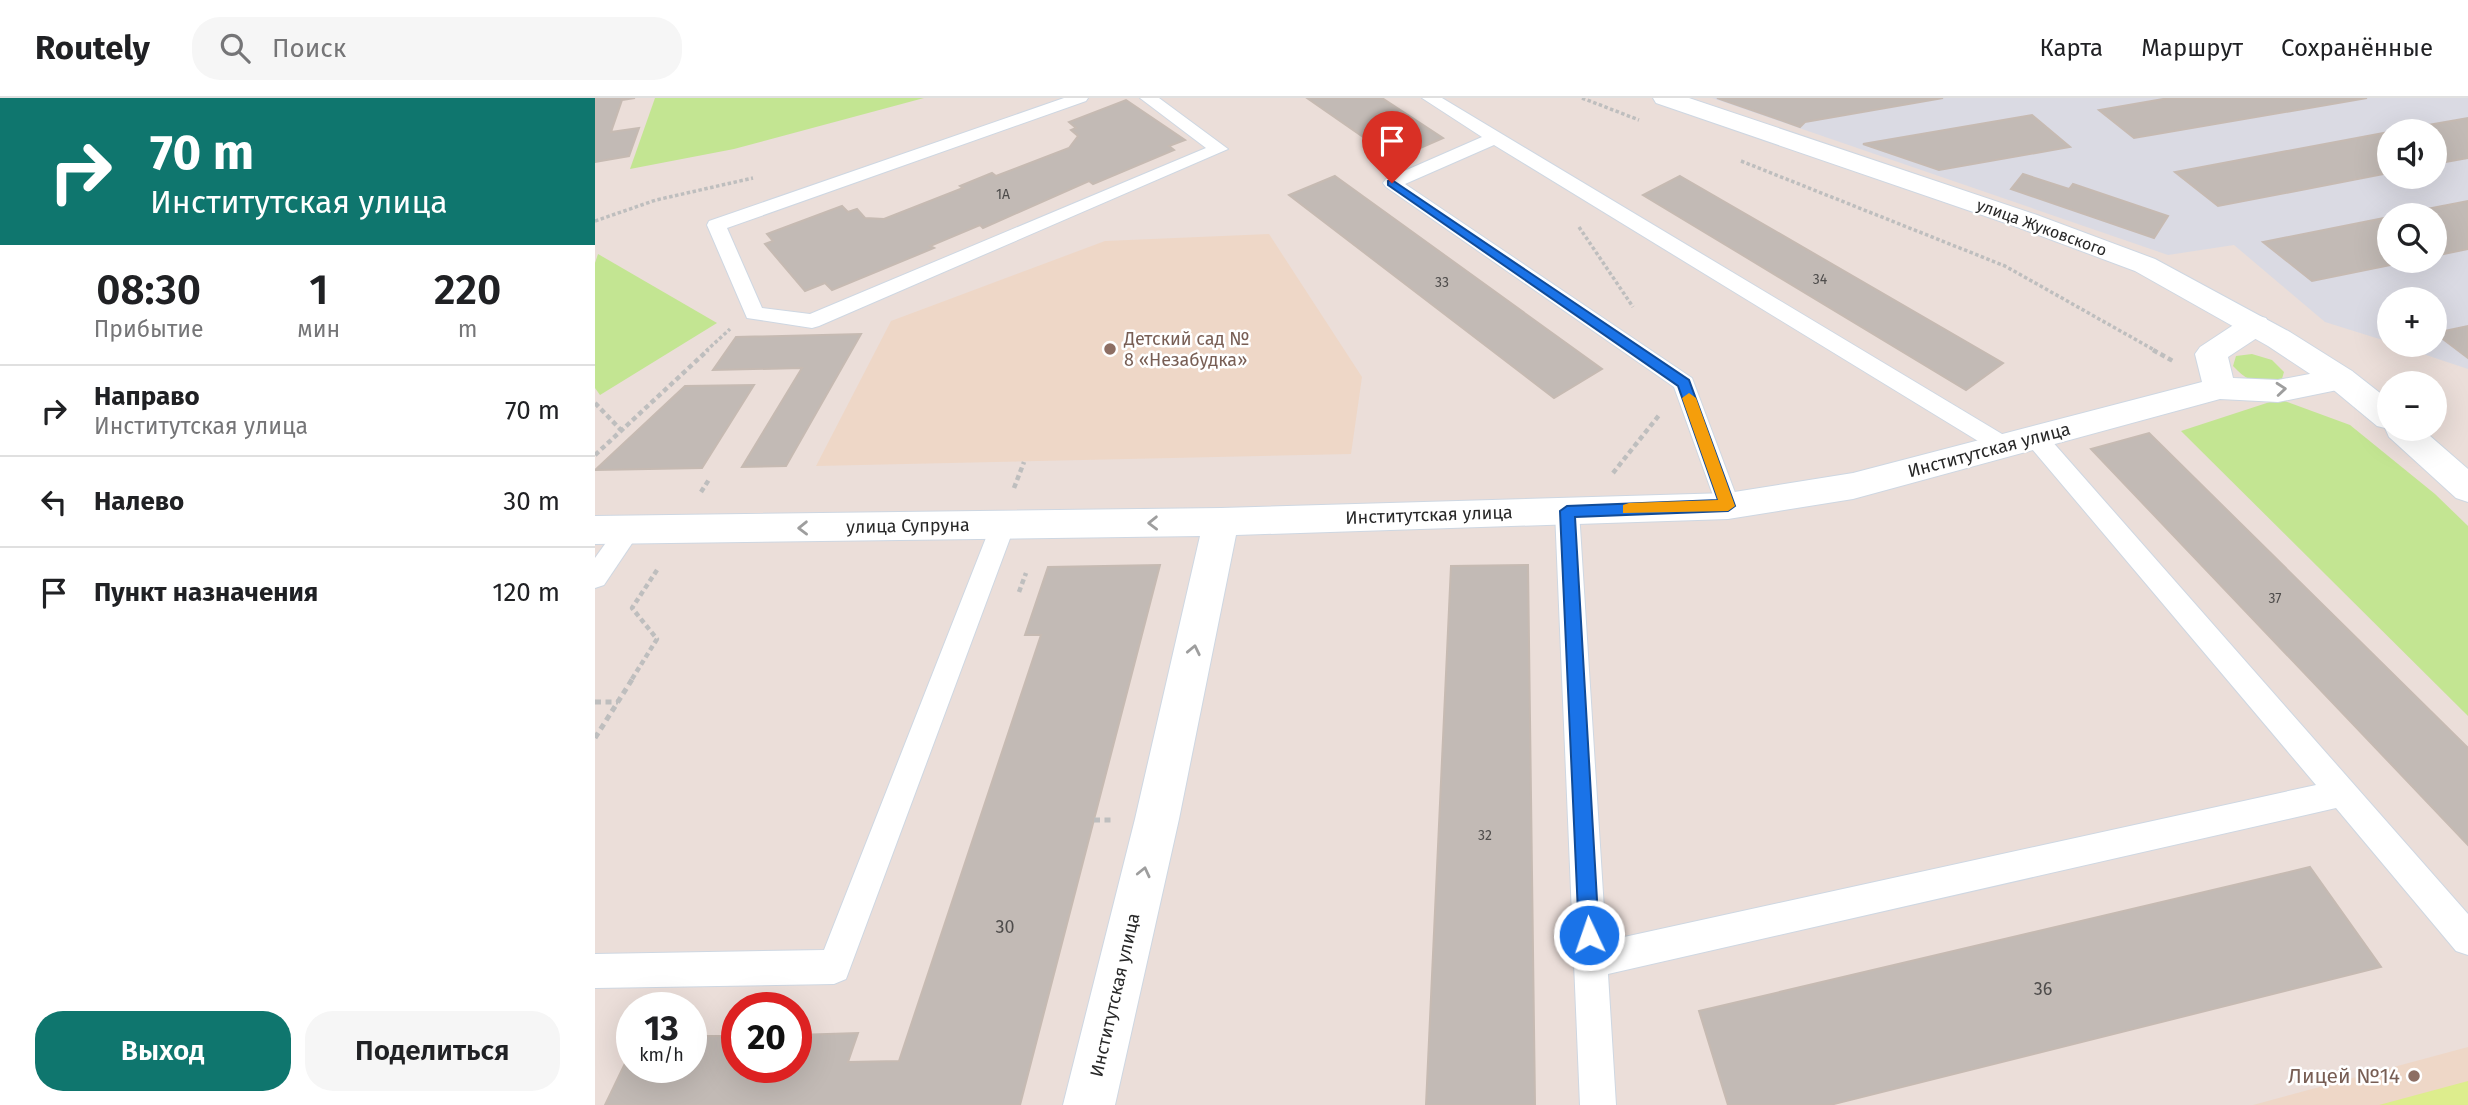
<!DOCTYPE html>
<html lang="ru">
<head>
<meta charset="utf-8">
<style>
  :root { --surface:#fff; --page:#f6f6f6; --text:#202124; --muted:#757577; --line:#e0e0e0; --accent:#0f766e }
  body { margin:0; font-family:"Fira Sans",sans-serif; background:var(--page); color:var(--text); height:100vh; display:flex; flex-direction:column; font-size:26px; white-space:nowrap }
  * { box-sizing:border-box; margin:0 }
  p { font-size:23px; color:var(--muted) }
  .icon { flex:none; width:38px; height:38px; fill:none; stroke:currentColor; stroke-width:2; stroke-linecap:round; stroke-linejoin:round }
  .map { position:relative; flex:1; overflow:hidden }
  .panel { display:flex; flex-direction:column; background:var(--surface); width:595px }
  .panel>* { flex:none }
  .top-card { background:#0f766e; color:#fff; overflow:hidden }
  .tools { position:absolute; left:1782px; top:21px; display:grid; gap:14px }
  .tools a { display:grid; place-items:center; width:70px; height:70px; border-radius:50%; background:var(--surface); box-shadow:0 7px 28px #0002; font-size:35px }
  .speed { position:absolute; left:21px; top:894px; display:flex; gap:14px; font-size:35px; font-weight:700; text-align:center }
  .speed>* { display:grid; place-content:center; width:91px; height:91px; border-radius:50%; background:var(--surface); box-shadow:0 7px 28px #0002; line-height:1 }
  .speed small { font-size:18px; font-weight:400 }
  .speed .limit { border:10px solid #d22; background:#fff; color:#111 }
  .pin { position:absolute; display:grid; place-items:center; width:60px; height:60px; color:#fff; margin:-72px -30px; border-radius:50% 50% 50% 0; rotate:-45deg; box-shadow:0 0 7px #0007 }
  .pin .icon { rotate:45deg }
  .me { position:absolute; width:77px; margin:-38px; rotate:357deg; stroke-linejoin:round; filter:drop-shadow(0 0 5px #0008) }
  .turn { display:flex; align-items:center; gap:24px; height:147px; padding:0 35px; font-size:32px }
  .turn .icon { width:91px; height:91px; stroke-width:2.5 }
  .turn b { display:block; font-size:49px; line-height:60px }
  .eta { display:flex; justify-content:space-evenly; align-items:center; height:119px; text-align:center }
  .eta b { font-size:42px; font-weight:600; line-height:49px }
  .primary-button { display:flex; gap:14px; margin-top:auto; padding:14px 35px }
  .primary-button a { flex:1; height:80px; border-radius:28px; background:var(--accent); color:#fff; font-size:28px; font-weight:600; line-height:80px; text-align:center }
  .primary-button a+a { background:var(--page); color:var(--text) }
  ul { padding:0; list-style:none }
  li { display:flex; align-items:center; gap:21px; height:91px; padding:0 35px; border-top:2px solid var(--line) }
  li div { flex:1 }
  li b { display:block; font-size:26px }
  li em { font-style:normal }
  header { display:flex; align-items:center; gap:42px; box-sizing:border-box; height:98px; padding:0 35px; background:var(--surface); border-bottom:2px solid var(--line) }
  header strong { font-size:33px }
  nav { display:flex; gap:38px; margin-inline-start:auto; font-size:24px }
  .search { width:490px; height:63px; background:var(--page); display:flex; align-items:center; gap:18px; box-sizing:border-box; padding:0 24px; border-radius:28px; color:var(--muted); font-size:26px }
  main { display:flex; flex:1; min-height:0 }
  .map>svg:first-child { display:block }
  .industrial { fill:#dadae3; fill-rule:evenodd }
  .education { fill:#eed7c7 }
  .green { fill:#c3e592 }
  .pitch { fill:#dded8d }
  .building { fill:#c2bab5; stroke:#c6bab2; stroke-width:2 }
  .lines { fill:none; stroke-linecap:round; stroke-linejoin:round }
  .service-casing { stroke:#ced7e2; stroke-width:2 }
  .minor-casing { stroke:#ced7e2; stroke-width:2 }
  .tertiary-casing { stroke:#ced7e2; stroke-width:2 }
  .path-far2 { stroke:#bebebe; stroke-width:3.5; stroke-dasharray:3.5 2.5; stroke-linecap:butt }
  .path-far1 { stroke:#bebebe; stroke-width:4.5; stroke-dasharray:5 3.5; stroke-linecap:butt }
  .path { stroke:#bebebe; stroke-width:5; stroke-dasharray:6 4.5; stroke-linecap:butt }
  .service { fill:#fff; fill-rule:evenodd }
  .minor { fill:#fff; fill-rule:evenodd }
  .tertiary { fill:#fff; fill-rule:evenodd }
  .oneway { stroke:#9e9e9e }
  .route { fill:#1a73e8; stroke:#114b97; stroke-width:2 }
  .slow { fill:#f59e0b }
  .education-dot { fill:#8d6e63; stroke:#fff; stroke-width:2.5 }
  .labels { text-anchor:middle; stroke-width:5; stroke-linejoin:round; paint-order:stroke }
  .number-label { font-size:14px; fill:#4e4c4b }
  .far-street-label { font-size:16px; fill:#282828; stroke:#fff }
  .education-label { font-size:18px; fill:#785e54; stroke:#fff; text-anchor:start }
  .street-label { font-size:18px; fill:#282828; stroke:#fff }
  .near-number-label { font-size:18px; fill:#4e4c4b }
  .near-education-label { font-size:21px; fill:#785e54; stroke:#fff; text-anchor:end }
</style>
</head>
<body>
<header>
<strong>Routely</strong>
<div class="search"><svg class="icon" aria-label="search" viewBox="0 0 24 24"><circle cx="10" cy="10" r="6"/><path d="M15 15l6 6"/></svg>Поиск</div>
<nav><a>Карта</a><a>Маршрут</a><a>Сохранённые</a></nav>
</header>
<main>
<section class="panel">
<div class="top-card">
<div class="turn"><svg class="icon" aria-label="right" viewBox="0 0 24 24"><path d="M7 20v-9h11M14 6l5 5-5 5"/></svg><div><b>70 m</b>Институтская улица</div></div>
</div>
<div class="eta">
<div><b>08:30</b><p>Прибытие</p></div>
<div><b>1</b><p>мин</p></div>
<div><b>220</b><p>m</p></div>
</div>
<ul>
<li><svg class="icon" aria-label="right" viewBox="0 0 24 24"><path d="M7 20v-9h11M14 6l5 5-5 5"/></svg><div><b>Направо</b><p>Институтская улица</p></div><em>70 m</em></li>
<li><svg class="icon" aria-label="left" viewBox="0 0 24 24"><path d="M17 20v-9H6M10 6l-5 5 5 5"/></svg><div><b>Налево</b></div><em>30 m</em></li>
<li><svg class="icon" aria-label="arrive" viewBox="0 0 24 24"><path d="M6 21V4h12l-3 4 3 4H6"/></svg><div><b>Пункт назначения</b></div><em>120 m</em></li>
</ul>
<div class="primary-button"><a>Выход</a><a>Поделиться</a></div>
</section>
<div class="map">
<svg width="1873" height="1007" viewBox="0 0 1873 1007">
  <rect width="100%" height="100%" fill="#ebded9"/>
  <path class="industrial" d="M1117 0H1873V271L1801 247H1839V201H1794V244L1730 224 1639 147 1573 157ZM1794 33H1839V79H1794ZM1794 117H1839V163H1794Z"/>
  <g class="education">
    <polygon points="674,136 767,279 756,356 221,368 296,223 510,143"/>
    <polygon points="1873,949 1873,1007 1658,1007"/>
  </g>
  <g class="green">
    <polygon points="60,0 329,0 139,51 35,71"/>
    <polygon points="3,156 122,225 5,297 0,290 0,165"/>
    <path d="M1657 256 1677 262 1689 274 1686 284C1665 288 1653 284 1638 268L1641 258Z"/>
    <polygon points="1684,301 1755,327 1840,396 1873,428 1873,618 1586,333"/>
  </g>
  <polygon class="pitch" points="1873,983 1873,1007 1784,1007"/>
  <g class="building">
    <polygon points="0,0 40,0 27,2 16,34 44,30 34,58 0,64"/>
    <polygon points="712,0 787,0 848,40 800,61"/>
    <polygon points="1122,0 1348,0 1210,24 1205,29"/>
    <polygon points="1574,0 1772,0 1539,40 1504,12"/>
    <polygon points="531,2 590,42 574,48 579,52 498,86 494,83 388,130 385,127 335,148 339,150 237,192 230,185 210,193 170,146 178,143 172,136 247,108 253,114 262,111 270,120 289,121 368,90 365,88 397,75 401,78 474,50 483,38 476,32 481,30 474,24"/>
    <polygon points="1437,17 1475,49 1344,72 1268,46"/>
    <polygon points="1873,20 1873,60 1839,66 1839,33 1799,33"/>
    <polygon points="1794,34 1794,75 1623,108 1580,74"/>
    <polygon points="1428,76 1474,91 1478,86 1573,118 1559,140 1416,91"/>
    <polygon points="740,78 1007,271 959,300 694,97"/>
    <polygon points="1085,78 1408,265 1371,292 1048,97"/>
    <polygon points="1873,103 1873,151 1839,158 1839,117 1801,117"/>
    <polygon points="1794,119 1794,163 1815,163 1717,183 1668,144"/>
    <polygon points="1873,228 1873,260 1840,235"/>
    <polygon points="266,236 191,368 147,369 207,270 118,272 141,239"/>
    <polygon points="159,287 107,370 0,372 90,288"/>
    <polygon points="1554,335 1873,650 1873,747 1496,351"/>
    <polygon points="565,467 425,1007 10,1007 37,951 37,970 96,970 96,938 142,938 142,970 201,970 201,937 263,935 253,964 304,963 446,537 430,537 453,469"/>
    <polygon points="933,467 940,1007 831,1007 856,468"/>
    <polygon points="1715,769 1786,869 1235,1007 1133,1007 1104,913"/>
  </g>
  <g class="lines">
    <g class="service-casing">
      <g id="service">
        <polygon points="469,0 493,0 491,3 132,130 167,210 215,216 611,50 545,0 564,0 633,51 224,228 217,230 152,220 112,127 114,123"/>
        <polygon points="827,0 847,0 1417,342 1421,348 1417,354 1401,354 899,47 810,86 1097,280 1145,408 1142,414 1133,417 1124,414 1079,289 791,89 788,85 791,81 887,39"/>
        <polygon points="1440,331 1448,333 1873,816 1873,857 1861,853 1741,710 1013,876 1021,1007 985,1007 960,413 963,407 972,404 981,407 984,413 1011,843 1721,687 1432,345 1428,339 1432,333"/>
        <polygon points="408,418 417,420 420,427 251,881 239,886 0,890 0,856 229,852 396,427 399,420"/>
        <polygon points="34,423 43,425 46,432 9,487 0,490 0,460 25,425"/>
      </g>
    </g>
    <g class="minor-casing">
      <polygon id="minor" points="1660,217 1671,220 1675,227 1671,234 1633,259 1638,280 1683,282 1746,270 1757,273 1762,281 1757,289 1683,304 1625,301 1258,401 1133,421 641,437 584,721 520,1007 468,1007 540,721 605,438 0,446 0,418 626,410 1133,395 1258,375 1607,284 1600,256 1605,249 1649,220"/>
    </g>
    <g class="tertiary-casing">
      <polygon id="tertiary" points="1058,0 1094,0 1442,117 1560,161 1695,234 1757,273 1794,302 1794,331 1827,331 1873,371 1873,404 1861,400 1794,339 1790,330 1782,328 1735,289 1673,248 1540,173 1422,129 1061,5"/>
    </g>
    <g class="path-far2">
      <polyline points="987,0 1044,22"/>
      <polyline points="1146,63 1410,168 1561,253"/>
      <polyline points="0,123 61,102 158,80"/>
      <polyline points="984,129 1038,209"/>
      <polyline points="111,253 135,231"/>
    </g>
    <g class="path-far1">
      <polyline points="1558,252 1578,263"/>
      <polyline points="0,305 26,332"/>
      <polyline points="0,357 113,252"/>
      <polyline points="1018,375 1065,316"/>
      <polyline points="419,390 429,364"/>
      <polyline points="106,394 115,380"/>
      <polyline points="424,494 431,475"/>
      <polyline points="37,581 62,541 37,510 64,469"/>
    </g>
    <g class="path">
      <polyline points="0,604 23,604"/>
      <polyline points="0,640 38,580"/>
      <polyline points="499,722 516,722"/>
    </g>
    <use href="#service" class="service"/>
    <use href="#minor" class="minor"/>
    <use href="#tertiary" class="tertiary"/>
  </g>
  <defs><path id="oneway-chevron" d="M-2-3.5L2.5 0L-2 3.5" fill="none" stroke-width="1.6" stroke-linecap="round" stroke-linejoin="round" transform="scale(1.75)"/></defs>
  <g class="oneway">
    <use href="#oneway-chevron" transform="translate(1686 291) rotate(-5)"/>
    <use href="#oneway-chevron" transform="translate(558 425) rotate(179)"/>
    <use href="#oneway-chevron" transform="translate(208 430) rotate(179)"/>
    <use href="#oneway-chevron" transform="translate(599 552) rotate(-78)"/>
    <use href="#oneway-chevron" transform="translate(549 774) rotate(-77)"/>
  </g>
  <polygon class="route" points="797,82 1094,282 1140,408 1133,413 980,419 1004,837 1001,844 994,847 987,844 984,837 965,413 972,408 1123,402 1083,288 793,87 793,83"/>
  <polygon class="slow" points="1094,295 1101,300 1140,408 1133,413 1028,415 1028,407 1034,405 1123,402 1087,300"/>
  <g class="education-dot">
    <circle cx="515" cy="251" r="7"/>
    <circle cx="1819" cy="978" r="7"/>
  </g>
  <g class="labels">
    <g class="number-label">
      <text x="408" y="101">1А</text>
      <text x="1225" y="186">34</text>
      <text x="847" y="189">33</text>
      <text x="1680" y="505">37</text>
      <text x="890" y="742">32</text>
    </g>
    <g class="far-street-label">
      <text transform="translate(1447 129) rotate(20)" y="6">улица Жуковского</text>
    </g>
    <g class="education-label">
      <text x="529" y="247">Детский сад №<tspan x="529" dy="21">8 «Незабудка»</tspan></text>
    </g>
    <g class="street-label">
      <text transform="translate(1394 352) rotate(-15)" y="6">Институтская улица</text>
      <text transform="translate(834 417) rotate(-2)" y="6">Институтская улица</text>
      <text transform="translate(313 428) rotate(-1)" y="6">улица Супруна</text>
      <text transform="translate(520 897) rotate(-77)" y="6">Институтская улица</text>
    </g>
    <g class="near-number-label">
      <text x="410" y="835">30</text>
      <text x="1448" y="897">36</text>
    </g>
    <g class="near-education-label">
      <text x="1805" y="985">Лицей №14</text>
    </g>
  </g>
</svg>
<div class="tools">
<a><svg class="icon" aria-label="sound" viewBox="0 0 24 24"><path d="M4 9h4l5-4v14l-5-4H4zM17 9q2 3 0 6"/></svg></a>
<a><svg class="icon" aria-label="search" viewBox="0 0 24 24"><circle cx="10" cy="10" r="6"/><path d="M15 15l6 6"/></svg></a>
<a>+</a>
<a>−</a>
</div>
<div class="speed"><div>13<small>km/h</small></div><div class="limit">20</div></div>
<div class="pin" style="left:797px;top:85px;background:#d93025"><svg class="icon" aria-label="arrive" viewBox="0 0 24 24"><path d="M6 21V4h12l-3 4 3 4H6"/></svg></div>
<svg class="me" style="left:994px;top:837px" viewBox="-20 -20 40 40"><circle r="17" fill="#1a73e8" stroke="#fff" stroke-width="3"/><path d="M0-11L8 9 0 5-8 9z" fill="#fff"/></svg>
</div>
</main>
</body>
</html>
